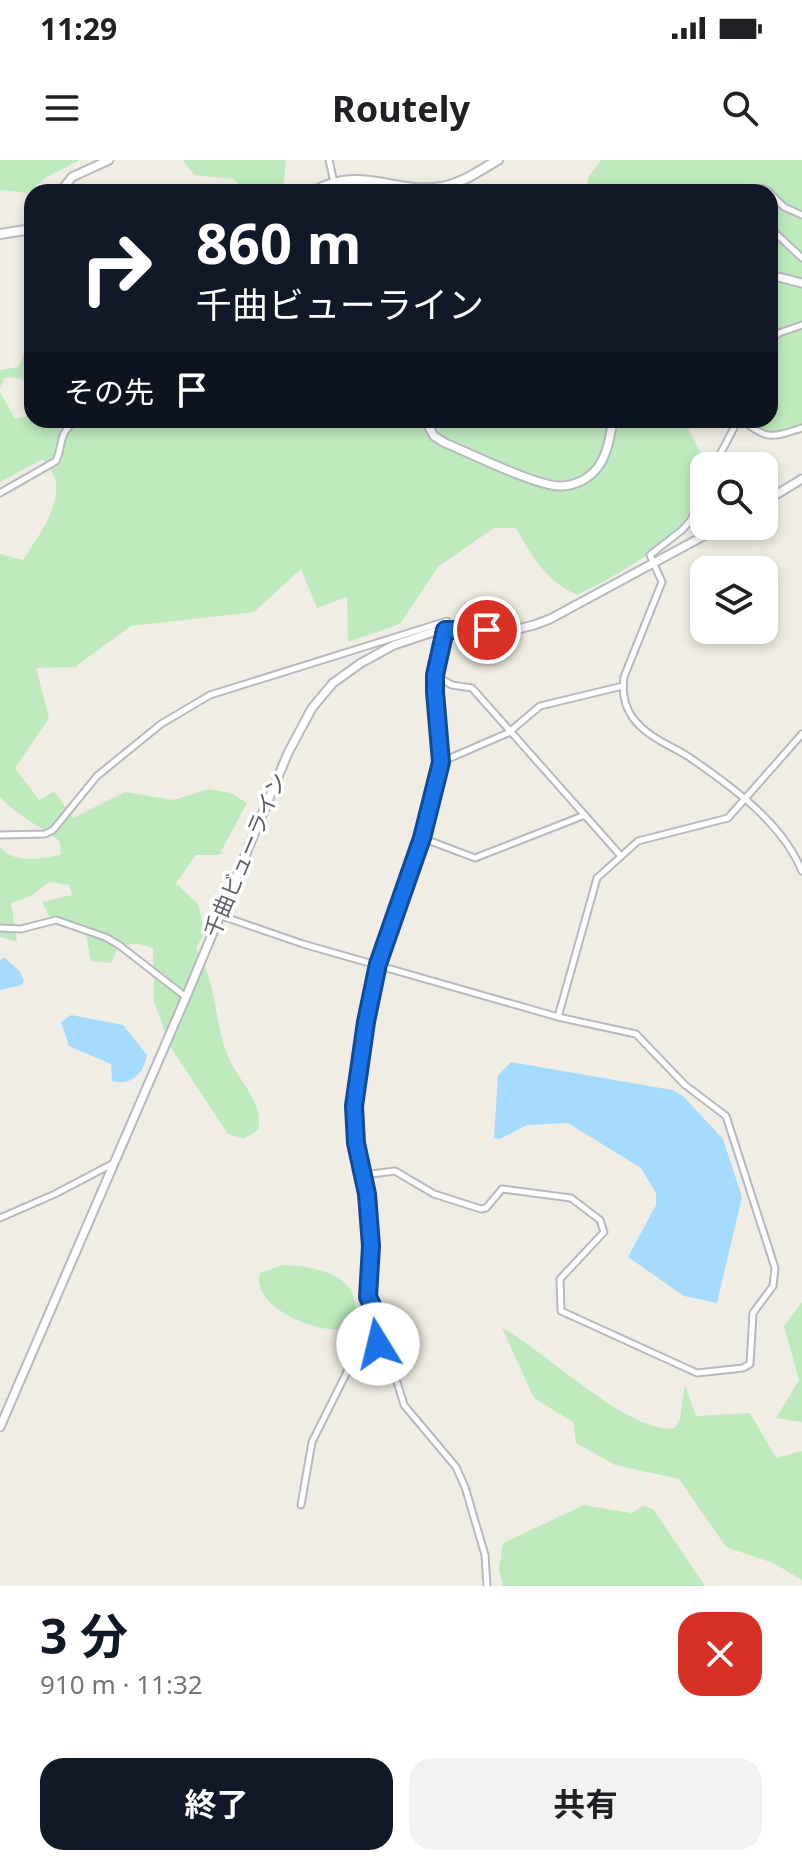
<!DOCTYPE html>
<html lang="ja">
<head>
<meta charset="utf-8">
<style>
  :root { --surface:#fff; --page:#f2f2f2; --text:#202124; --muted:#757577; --accent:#111827 }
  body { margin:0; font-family:"Noto Sans","Noto Sans JP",sans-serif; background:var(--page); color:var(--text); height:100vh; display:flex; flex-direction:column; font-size:30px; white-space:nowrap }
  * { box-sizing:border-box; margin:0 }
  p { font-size:26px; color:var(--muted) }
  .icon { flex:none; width:44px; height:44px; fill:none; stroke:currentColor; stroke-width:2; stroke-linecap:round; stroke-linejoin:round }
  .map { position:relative; height:1426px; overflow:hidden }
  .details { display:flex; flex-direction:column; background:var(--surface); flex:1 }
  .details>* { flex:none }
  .top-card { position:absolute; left:24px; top:24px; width:754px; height:244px; border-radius:24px; box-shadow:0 4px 12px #0003; background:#111827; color:#fff; overflow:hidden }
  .controls { position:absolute; left:690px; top:292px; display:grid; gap:16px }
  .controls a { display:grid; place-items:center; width:88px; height:88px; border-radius:16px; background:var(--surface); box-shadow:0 4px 12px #0003; font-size:40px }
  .pin { position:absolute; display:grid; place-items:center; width:68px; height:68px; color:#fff; margin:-34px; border:4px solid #fff; border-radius:50%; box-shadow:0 2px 8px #0007 }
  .me { position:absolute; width:88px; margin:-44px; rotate:351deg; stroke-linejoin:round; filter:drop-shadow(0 0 6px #0008) }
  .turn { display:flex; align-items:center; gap:28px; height:168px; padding:0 40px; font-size:36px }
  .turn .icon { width:104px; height:104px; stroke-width:2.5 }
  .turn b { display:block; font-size:56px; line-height:68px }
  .then { display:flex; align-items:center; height:76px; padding:0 40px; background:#0003; gap:16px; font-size:30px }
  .round { display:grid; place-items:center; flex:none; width:84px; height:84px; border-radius:24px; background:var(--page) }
  .head { display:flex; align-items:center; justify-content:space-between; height:136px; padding:0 40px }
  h1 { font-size:48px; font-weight:700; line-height:60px; color:var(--accent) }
  .action { display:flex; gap:16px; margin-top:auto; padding:16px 40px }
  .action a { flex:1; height:92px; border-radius:24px; background:var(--accent); color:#fff; font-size:32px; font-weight:700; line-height:92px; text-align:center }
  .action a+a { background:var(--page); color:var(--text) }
  .status { display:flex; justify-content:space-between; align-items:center; height:56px; padding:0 40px; background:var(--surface); direction:ltr }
  .status svg { height:22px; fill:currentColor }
  header { display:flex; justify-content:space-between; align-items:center; height:104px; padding:0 40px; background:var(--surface); font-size:36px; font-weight:700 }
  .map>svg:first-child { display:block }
  .green { fill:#bfeabe }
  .water { fill:#a4dbff }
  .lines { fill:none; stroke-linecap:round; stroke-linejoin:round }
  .minor-casing { stroke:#b6babf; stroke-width:9 }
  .tertiary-casing { stroke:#b6babf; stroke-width:11 }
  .secondary-casing { stroke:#b7bbc1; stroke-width:12 }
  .minor { stroke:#fff; stroke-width:5 }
  .tertiary { stroke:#fff; stroke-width:7 }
  .secondary { stroke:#fff; stroke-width:8 }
  .route-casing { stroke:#114b97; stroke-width:20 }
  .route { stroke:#1a73e8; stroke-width:14 }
  .labels { text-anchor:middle; stroke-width:7; stroke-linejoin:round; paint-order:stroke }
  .street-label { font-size:22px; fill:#5c6166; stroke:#fff }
</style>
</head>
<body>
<div class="status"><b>11:29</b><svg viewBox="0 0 49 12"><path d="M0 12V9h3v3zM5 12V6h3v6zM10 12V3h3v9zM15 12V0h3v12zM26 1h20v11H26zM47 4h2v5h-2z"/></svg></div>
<header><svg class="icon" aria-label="menu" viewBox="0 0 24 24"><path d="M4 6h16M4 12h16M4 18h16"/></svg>Routely<svg class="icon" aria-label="search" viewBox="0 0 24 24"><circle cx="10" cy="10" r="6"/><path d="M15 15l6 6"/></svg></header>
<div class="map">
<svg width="802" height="1426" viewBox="0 0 802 1426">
  <rect width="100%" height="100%" fill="#f0ede4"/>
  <g class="green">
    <polygon points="0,0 80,0 45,18 28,33 0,30"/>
    <polygon points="183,0 286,0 283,32 246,32 234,19 194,15"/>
    <polygon points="601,0 802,0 802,273 762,274 742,260 770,260 770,32 585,32 589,16"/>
    <polygon points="26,186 32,187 32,227 22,219 5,217 0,228 0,210 19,207"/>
    <path d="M0 232 15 259 32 255V260H104L106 263 124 265 136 260H479C498 266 527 274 543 260H707L688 269 708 306H704C704 371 627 410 577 435 544 419 533 398 516 368H494L438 407 400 464 348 482 347 437 317 448 301 409 254 452 131 466 75 507 36 508 49 558 15 608 39 640 54 631 73 658 125 632 174 640 208 629 231 633 247 643 219 695H196L176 723 198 744 205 773 196 788C218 825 213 860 228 896 237 919 265 944 258 970L244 979 228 974 170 886 154 841 153 788 137 784 119 785 111 803 91 801 84 764 49 756 42 742 72 735 69 725 49 722 31 736 11 743 17 782 0 777V686C11 705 42 698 61 695L60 682C40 665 18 657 0 637V394L23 400C37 378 59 350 56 322 54 314 47 305 43 299L0 322Z"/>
    <path d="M283 1105C321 1107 368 1116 352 1166 326 1180 249 1148 260 1113Z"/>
    <polygon points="802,1142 802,1262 776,1258 799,1220 784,1166"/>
    <path d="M502 1168C545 1190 629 1275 675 1268L680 1259 685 1225 696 1256 750 1253 776 1298 802 1291V1420L773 1403 726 1387 679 1319 615 1305 576 1283 573 1262 534 1238Z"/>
    <polygon points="584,1345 631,1353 644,1346 653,1349 705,1426 503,1426 499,1409 503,1383"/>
  </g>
  <g class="water">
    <polygon points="4,797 20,812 24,821 22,825 0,830 0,800"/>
    <path d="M71 855 123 865 147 895C143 914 132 926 112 921L111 904 69 886 61 862Z"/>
    <polygon points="511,902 672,930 683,936 723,979 742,1037 717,1143 684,1136 628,1097 656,1045 656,1033 641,1008 568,963 527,965 500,979 494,978 498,915"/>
  </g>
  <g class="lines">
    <g class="minor-casing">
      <g id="minor">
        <polyline points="329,0 334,23"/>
        <polyline points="458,23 463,32"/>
        <path d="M749 32C755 28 762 26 769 32"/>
        <polyline points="770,33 784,47 802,55"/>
        <polyline points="770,68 802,98"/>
        <polyline points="770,181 779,173 802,165"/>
        <path d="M743 260C766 281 774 277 802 268"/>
        <polyline points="714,306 738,260"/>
        <path d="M0 333 56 301C64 283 57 275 76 260"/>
        <path d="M691 360 682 370 650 395 662 422 624 517C622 531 624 546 633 558 647 577 670 585 689 597 731 626 782 662 802 711"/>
        <polyline points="701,378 691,360 704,328"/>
        <polyline points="436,516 452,525 472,528 621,696"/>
        <polyline points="441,602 508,573 540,546 623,526"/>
        <polyline points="0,675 45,674 53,670 97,616 161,564 210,535 447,461"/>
        <polyline points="422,678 475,698 585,655"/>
        <polyline points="219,755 303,784 558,857 636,874 685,925 726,956 775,1108 773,1126 753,1153 750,1204 743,1208 697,1213 561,1151 560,1119 604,1072 600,1060 571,1038 502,1029 486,1048 481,1049 434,1034 395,1011 363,1015"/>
        <polyline points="0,768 21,769 56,760 105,777 119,785 186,837"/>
        <polyline points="558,857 597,718 638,681 728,658 802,574"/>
        <polyline points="0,1058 55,1034 112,1004"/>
        <polyline points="369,1139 378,1184 397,1222 404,1245 456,1307 465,1327 485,1395 487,1426"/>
        <polyline points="301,1345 312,1282 346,1214 361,1176 368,1137 371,1086 367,1034 356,983 354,946 366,862 378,804 422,678 441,602 435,532 435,515 445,471"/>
      </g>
    </g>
    <g class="tertiary-casing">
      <g id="tertiary">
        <polyline points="60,32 72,17 109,0"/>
        <polyline points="770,115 802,123"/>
        <path d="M425 260 434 276 445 283C470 293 538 327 561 326 575 326 590 318 598 307 608 293 610 276 613 260"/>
        <polyline points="764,342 802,319"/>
        <polyline points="0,1267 186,837 288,593 312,548 333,523 361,503 394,485 433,472 518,469 534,465 550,459 722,366"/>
      </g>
    </g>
    <g class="secondary-casing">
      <g id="secondary">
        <path d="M312 32C362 4 394 35 442 27 463 23 480 10 498 0"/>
        <polyline points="0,74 32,69"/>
      </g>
    </g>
    <use href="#minor" class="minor"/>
    <use href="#tertiary" class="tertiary"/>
    <use href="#secondary" class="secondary"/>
  </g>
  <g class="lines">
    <g class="route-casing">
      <polyline id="route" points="378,1184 372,1145 368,1137 371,1086 367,1034 356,983 354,946 366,862 378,804 422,678 441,602 435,532 435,515 445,470 487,470"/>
    </g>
    <use href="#route" class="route"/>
  </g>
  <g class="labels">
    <g class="street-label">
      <text transform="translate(245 695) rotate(-67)" y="8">千曲ビューライン</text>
    </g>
  </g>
</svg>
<div class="controls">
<a><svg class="icon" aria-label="search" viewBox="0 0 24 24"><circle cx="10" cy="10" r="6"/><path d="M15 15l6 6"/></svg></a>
<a><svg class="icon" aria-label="layers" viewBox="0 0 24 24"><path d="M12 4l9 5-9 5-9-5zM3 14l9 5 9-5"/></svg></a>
</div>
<div class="pin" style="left:487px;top:470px;background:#d93025"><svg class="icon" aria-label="arrive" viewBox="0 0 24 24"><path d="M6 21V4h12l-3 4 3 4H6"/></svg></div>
<svg class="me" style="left:378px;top:1184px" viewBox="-20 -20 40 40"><circle r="19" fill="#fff"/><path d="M0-13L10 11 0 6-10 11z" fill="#1a73e8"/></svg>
<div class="top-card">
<div class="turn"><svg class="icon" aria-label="right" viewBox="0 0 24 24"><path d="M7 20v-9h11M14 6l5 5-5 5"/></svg><div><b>860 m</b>千曲ビューライン</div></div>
<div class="then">その先<svg class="icon" aria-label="arrive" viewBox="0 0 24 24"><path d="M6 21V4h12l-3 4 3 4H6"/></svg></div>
</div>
</div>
<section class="details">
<div class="head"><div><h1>3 分</h1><p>910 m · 11:32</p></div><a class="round" style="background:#d93025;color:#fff"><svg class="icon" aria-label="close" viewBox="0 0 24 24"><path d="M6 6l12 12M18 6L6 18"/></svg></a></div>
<div class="action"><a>終了</a><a>共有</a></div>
</section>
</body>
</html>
